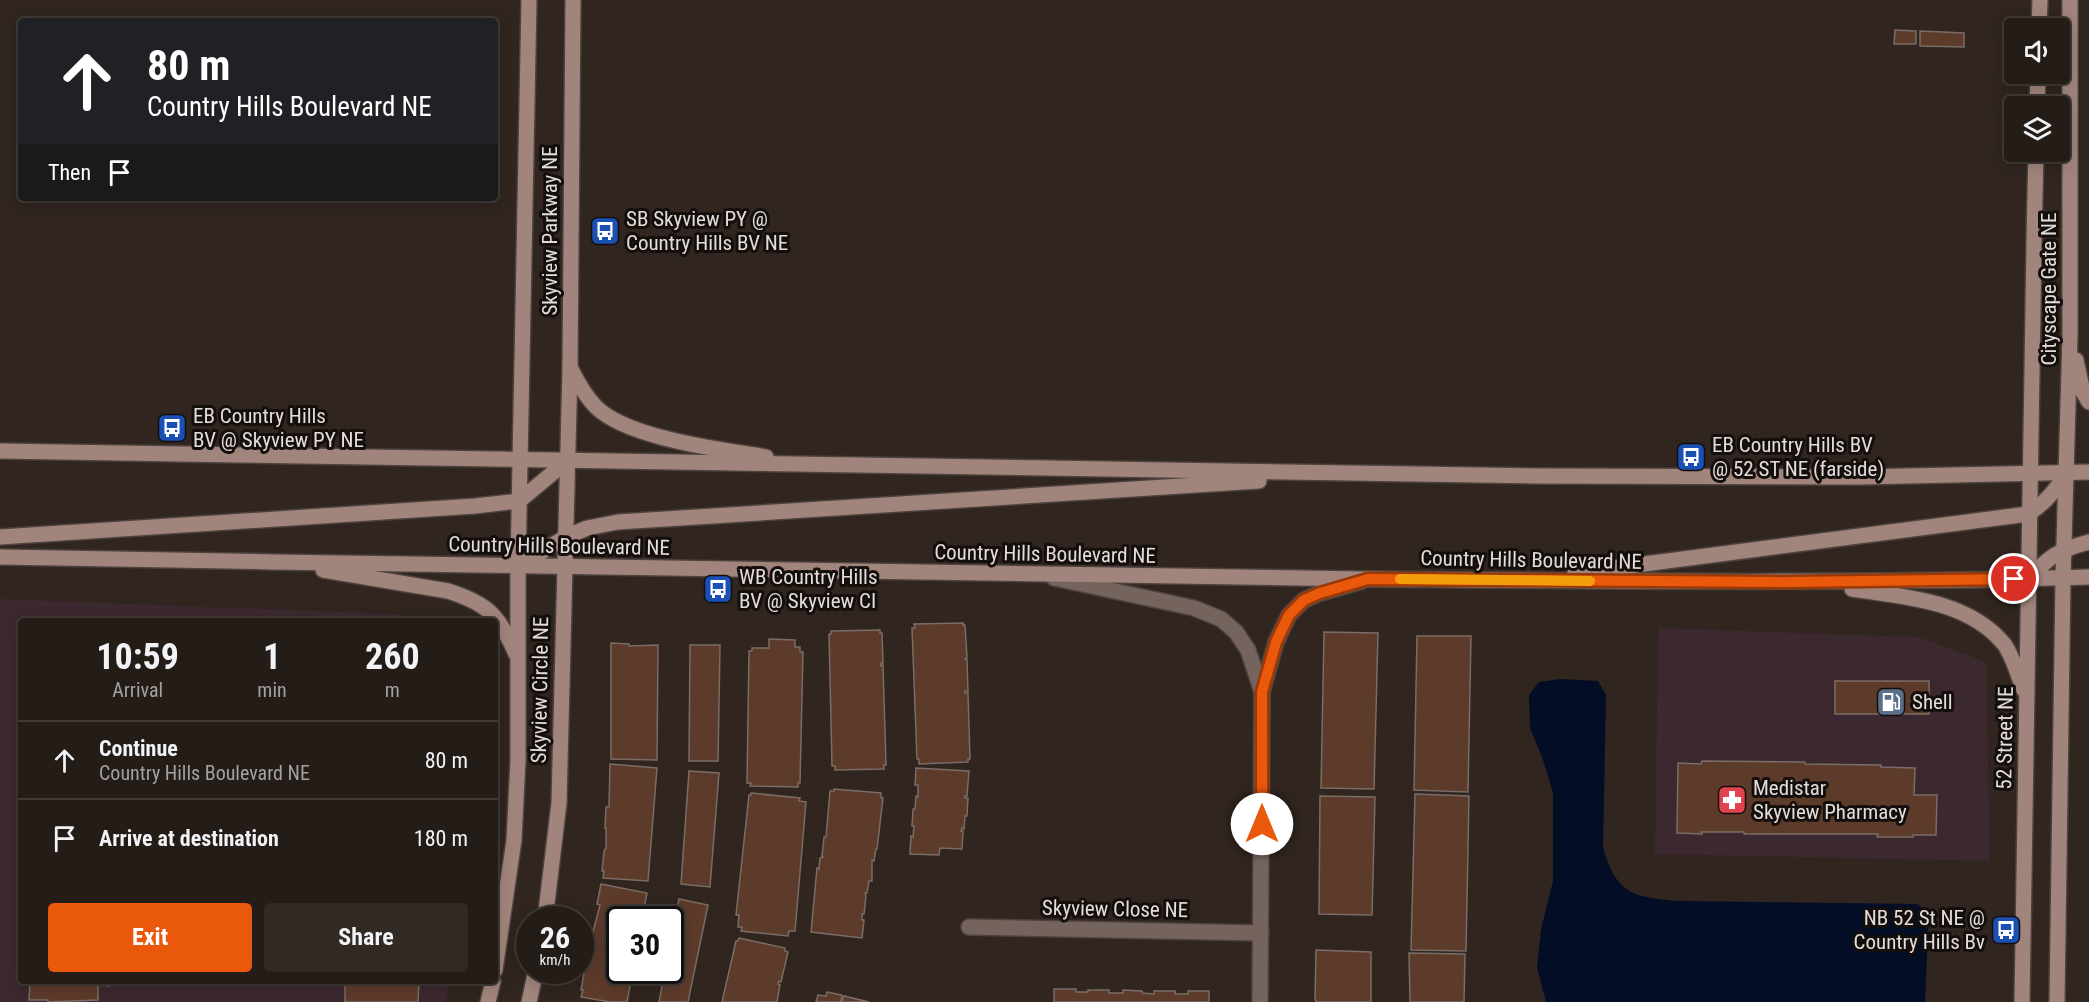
<!DOCTYPE html>
<html lang="en">
<head>
<meta charset="utf-8">
<style>
  :root { --surface:#241c17; --page:#302924; --text:#f1f3f6; --muted:#a3a1a1; --line:#413a36; --accent:#ea580c }
  body { margin:0; font-family:"Roboto Condensed",sans-serif; background:var(--page); color:var(--text); height:100vh; display:flex; flex-direction:column; font-size:22px; white-space:nowrap }
  * { box-sizing:border-box; margin:0 }
  p { font-size:20px; color:var(--muted) }
  .icon { flex:none; width:33px; height:33px; fill:none; stroke:currentColor; stroke-width:2; stroke-linecap:round; stroke-linejoin:round }
  .map { position:relative; flex:1; overflow:hidden }
  .sheet { position:absolute; left:18px; top:618px; width:480px; height:366px; display:flex; flex-direction:column; background:var(--surface); border-radius:6px; box-shadow:0 3px 15px #0003,0 0 0 2px var(--line) }
  .sheet>* { flex:none }
  .guide { position:absolute; left:18px; top:18px; width:480px; height:183px; border-radius:6px; box-shadow:0 3px 15px #0003,0 0 0 2px var(--line); background:#202124; color:#fff; overflow:hidden }
  .tools { position:absolute; left:2004px; top:18px; display:grid; gap:12px }
  .tools a { display:grid; place-items:center; width:66px; height:66px; border-radius:6px; background:var(--surface); box-shadow:0 3px 15px #0003,0 0 0 2px var(--line); font-size:30px }
  .speed { position:absolute; left:516px; top:906px; display:flex; gap:12px; font-size:30px; font-weight:700; text-align:center }
  .speed>* { display:grid; place-content:center; width:78px; height:78px; border-radius:50%; background:var(--surface); box-shadow:0 3px 15px #0003,0 0 0 2px var(--line); line-height:1 }
  .speed small { font-size:15px; font-weight:400 }
  .speed .limit { border:3px solid #111; border-radius:9px; background:#fff; color:#111 }
  .pin { position:absolute; display:grid; place-items:center; width:51px; height:51px; color:#fff; margin:-26px; border:3px solid #fff; border-radius:50%; box-shadow:0 2px 6px #0007 }
  .me { position:absolute; width:66px; margin:-33px; rotate:0deg; stroke-linejoin:round; filter:drop-shadow(0 0 4px #0008) }
  .turn { display:flex; align-items:center; gap:21px; height:126px; padding:0 30px; font-size:27px }
  .turn .icon { width:78px; height:78px; stroke-width:2.5 }
  .turn b { display:block; font-size:42px; line-height:51px }
  .then { display:flex; align-items:center; height:57px; padding:0 30px; background:#0003; gap:12px; font-size:22px }
  .eta { display:flex; justify-content:space-evenly; align-items:center; height:102px; text-align:center }
  .eta b { font-size:36px; font-weight:700; line-height:42px }
  .action { display:flex; gap:12px; margin-top:auto; padding:12px 30px }
  .action a { flex:1; height:69px; border-radius:6px; background:var(--accent); color:#fff; font-size:24px; font-weight:700; line-height:69px; text-align:center }
  .action a+a { background:var(--page); color:var(--text) }
  ul { padding:0; list-style:none }
  li { display:flex; align-items:center; gap:18px; height:78px; padding:0 30px; border-top:2px solid var(--line) }
  li div { flex:1 }
  li b { display:block; font-size:22px }
  li em { font-style:normal }
  .map>svg:first-child { display:block }
  .commercial { fill:#3c2930 }
  .water { fill:#030d25 }
  .building { fill:#5d3b2b; stroke:#7a6c66; stroke-width:1.5 }
  .lines { fill:none; stroke-linecap:round; stroke-linejoin:round }
  .street-casing { stroke:#4d423d; stroke-width:18 }
  .secondary-casing { stroke:#4d423d; stroke-width:18 }
  .street { stroke:#75635e; stroke-width:15 }
  .secondary { stroke:#a1857c; stroke-width:15 }
  .route-casing { stroke:#983908; stroke-width:15 }
  .route { stroke:#ea580c; stroke-width:10 }
  .slow { stroke:#f59e0b; stroke-width:10 }
  .labels { text-anchor:middle; stroke-width:6; stroke-linejoin:round; paint-order:stroke }
  .poi-label { font-size:21px; fill:#e3dcd8; stroke:#140f0c; text-anchor:start }
  .street-label { font-size:21px; fill:#e3dcd8; stroke:#140f0c }
</style>
</head>
<body>
<div class="map">
<svg width="2089" height="1002" viewBox="0 0 2089 1002">
  <rect width="100%" height="100%" fill="#30251f"/>
  <g class="commercial">
    <polygon points="0,599 396,614 419,621 21,621 21,981 449,981 445,1002 0,1002"/>
    <polygon points="1658,628 1918,637 1986,662 1990,861 1655,854"/>
  </g>
  <path class="water" d="M1561 679 1598 681 1606 695 1603 847C1616 894 1633 897 1677 901L1917 904 1929 913 1925 1002H1546L1537 967 1541 930 1553 881V793L1542 757 1530 728 1529 695 1539 682Z"/>
  <g class="building">
    <polygon points="1895,30 1916,31 1916,44 1894,44"/>
    <polygon points="1920,31 1964,33 1964,47 1920,46"/>
    <polygon points="963,623 963,625 965,625 967,657 965,659 967,659 968,691 965,691 965,693 968,693 970,759 968,759 968,762 919,764 919,759 917,759 912,628 915,628 914,624"/>
    <polygon points="880,630 880,633 882,633 883,663 881,663 881,666 883,665 886,765 884,765 884,769 835,770 835,766 832,766 829,634 831,634 831,631"/>
    <polygon points="1324,632 1378,633 1374,789 1321,788"/>
    <polygon points="1417,636 1471,636 1468,792 1414,790"/>
    <polygon points="769,639 795,640 795,647 800,647 800,652 803,652 800,783 798,783 798,787 750,786 751,783 747,783 749,651 752,651 752,648 769,648"/>
    <polygon points="611,643 629,644 629,646 658,645 657,760 611,759"/>
    <polygon points="690,645 720,645 718,761 689,761"/>
    <rect x="1835" y="681" width="94" height="33"/>
    <polygon points="1702,761 1805,762 1805,764 1881,765 1881,767 1915,768 1914,795 1937,795 1936,835 1913,835 1913,837 1877,837 1878,834 1744,834 1744,832 1701,832 1702,834 1677,833 1678,763 1701,764"/>
    <polygon points="610,764 657,768 648,881 603,878 604,871 602,871 604,851 606,848 606,828 605,828 606,807 609,807"/>
    <polygon points="916,768 969,771 967,796 965,796 965,798 968,798 967,816 965,816 964,829 962,828 961,831 963,831 962,849 940,848 939,855 910,854 911,836 913,837 914,826 912,826 913,809 915,809 916,796 918,797 918,785 915,785"/>
    <polygon points="689,771 719,773 710,887 681,884"/>
    <polygon points="834,789 881,793 881,798 883,798 877,849 876,849 874,861 872,860 872,881 869,881 867,893 865,893 866,896 864,914 862,914 862,920 864,920 862,938 811,932 817,868 819,869 820,858 823,857 822,856 824,837 826,837 830,791 834,791"/>
    <polygon points="751,793 800,798 799,801 806,802 795,931 789,931 788,936 741,931 742,927 738,927 739,915 736,915 749,795 751,795"/>
    <polygon points="1415,794 1469,796 1466,951 1411,950"/>
    <polygon points="1320,796 1375,797 1372,915 1319,914"/>
    <polygon points="601,884 647,893 642,920 620,920 620,970 633,970 627,1002 610,1002 581,997 583,990 581,990 585,968 587,969 591,947 589,947 600,905 597,904"/>
    <polygon points="679,899 708,905 688,1002 659,1002 665,970 670,970 670,942"/>
    <polygon points="739,938 785,948 785,951 788,952 781,982 779,981 778,984 780,985 777,1002 722,1002 736,941 738,941"/>
    <polygon points="1316,950 1371,952 1371,1002 1317,1002 1315,1000"/>
    <polygon points="1409,953 1465,954 1464,1002 1410,1002"/>
    <polygon points="30,981 109,981 109,986 98,985 98,1000 48,1002 48,1000 29,1000"/>
    <polygon points="345,981 419,981 418,1002 345,1002"/>
    <polygon points="1054,989 1076,989 1076,992 1088,992 1088,990 1109,990 1109,993 1123,993 1123,990 1142,991 1142,993 1154,994 1154,991 1175,991 1175,994 1188,994 1188,991 1209,991 1209,1002 1054,1002"/>
    <polygon points="827,992 842,995 841,1001 842,1001 844,996 869,1002 816,1002 818,995 826,996"/>
  </g>
  <g class="lines">
    <g class="street-casing">
      <g id="street">
        <polyline points="1054,578 1194,608 1221,619 1236,632 1248,650 1262,692"/>
        <polyline points="969,927 1261,933"/>
        <polyline points="1260,1002 1262,692 1276,642 1289,615 1304,600 1320,593 1362,581"/>
      </g>
    </g>
    <g class="secondary-casing">
      <g id="secondary">
        <polyline points="2039,28 2040,0"/>
        <polyline points="2037,106 2038,74"/>
        <polyline points="2076,360 2083,392 2089,402"/>
        <path d="M571 369C578 383 585 396 596 407 629 439 721 449 766 457"/>
        <polyline points="0,451 1538,476 1860,477 2089,472"/>
        <polyline points="0,537 475,506 519,501 567,461"/>
        <path d="M0 557C455 565 910 574 1365 579 1606 581 1848 584 2089 577"/>
        <polyline points="518,566 566,537 587,528 618,522 1259,481"/>
        <path d="M323 570 448 591C489 604 499 616 516 654"/>
        <path d="M1575 573 2028 514C2045 503 2055 491 2066 474"/>
        <path d="M2029 579C2049 556 2059 550 2089 542"/>
        <path d="M1852 589C1904 597 1968 600 2004 644 2013 656 2018 676 2024 690"/>
        <polyline points="545,920 559,803 570,368 573,0"/>
        <polyline points="495,970 514,840 518,760 518,566 529,0"/>
        <polyline points="488,1002 493,981"/>
        <polyline points="529,1002 536,970"/>
        <path d="M2022 1002C2026 718 2029 435 2036 152"/>
        <polyline points="2057,1002 2063,578 2070,336 2070,0"/>
      </g>
    </g>
    <use href="#street" class="street"/>
    <use href="#secondary" class="secondary"/>
  </g>
  <g class="lines">
    <g class="route-casing">
      <polyline id="route" points="1262,824 1262,692 1276,642 1289,615 1304,600 1320,593 1368,579 1788,582 2014,579"/>
    </g>
    <use href="#route" class="route"/>
    <polyline class="slow" points="1400,579 1590,581"/>
  </g>
  <defs>
    <g id="bus-square" transform="scale(1.5)"><rect x="-9" y="-9" width="18" height="18" rx="4" fill="#1a4fb4" stroke="#140f0c"/><path d="M-5-6H5V4H4V6H2V4H-2V6H-4V4H-5ZM-3.5-4V0h7V-4ZM-3.5 1.2v1.5H-2V1.2ZM2 1.2v1.5H3.5V1.2Z" fill="#fff"/></g>
    <g id="fuel-square" transform="scale(1.5)"><rect x="-9" y="-9" width="18" height="18" rx="4" fill="#5c6f8a" stroke="#140f0c"/><path d="M-5.5-6h7V0h2V4h1.3V-2.5L3-4.5l.8-.8L6-3V5H2.5V1h-1V6h-7ZM-4.2-4.7v3.2H.2V-4.7Z" fill="#fff"/></g>
    <g id="pharmacy-square" transform="scale(1.5)"><rect x="-9" y="-9" width="18" height="18" rx="4" fill="#e0444e" stroke="#140f0c"/><path d="M-2-6h4v4h4v4h-4v4h-4v-4h-4v-4h4Z" fill="#fff"/></g>
  </defs>
  <g fill-rule="evenodd">
    <use href="#bus-square" x="605" y="231"/>
    <use href="#bus-square" x="172" y="428"/>
    <use href="#bus-square" x="1691" y="457"/>
    <use href="#bus-square" x="718" y="589"/>
    <use href="#fuel-square" x="1891" y="702"/>
    <use href="#pharmacy-square" x="1732" y="800"/>
    <use href="#bus-square" x="2006" y="930"/>
  </g>
  <g class="labels">
    <g class="poi-label">
      <text x="626" y="226">SB Skyview PY @<tspan x="626" dy="24">Country Hills BV NE</tspan></text>
      <text x="193" y="423">EB Country Hills<tspan x="193" dy="24">BV @ Skyview PY NE</tspan></text>
      <text x="1712" y="452">EB Country Hills BV<tspan x="1712" dy="24">@ 52 ST NE (farside)</tspan></text>
      <text x="739" y="584">WB Country Hills<tspan x="739" dy="24">BV @ Skyview CI</tspan></text>
      <text x="1912" y="709">Shell</text>
      <text x="1753" y="795">Medistar<tspan x="1753" dy="24">Skyview Pharmacy</tspan></text>
      <text x="1985" y="925" text-anchor="end">NB 52 St NE @<tspan x="1985" dy="24">Country Hills Bv</tspan></text>
    </g>
    <g class="street-label">
      <text transform="translate(550 231) rotate(-90)" y="7">Skyview Parkway NE</text>
      <text transform="translate(2049 289) rotate(-90)" y="7">Cityscape Gate NE</text>
      <text transform="translate(559 546) rotate(1)" y="7">Country Hills Boulevard NE</text>
      <text transform="translate(1045 554) rotate(1)" y="7">Country Hills Boulevard NE</text>
      <text transform="translate(1531 560) rotate(1)" y="7">Country Hills Boulevard NE</text>
      <text transform="translate(540 690) rotate(-89)" y="7">Skyview Circle NE</text>
      <text transform="translate(2005 738) rotate(-89)" y="7">52 Street NE</text>
      <text transform="translate(1115 909) rotate(1)" y="7">Skyview Close NE</text>
    </g>
  </g>
</svg>
<div class="tools">
<a><svg class="icon" aria-label="sound" viewBox="0 0 24 24"><path d="M4 9h4l5-4v14l-5-4H4zM17 9q2 3 0 6"/></svg></a>
<a><svg class="icon" aria-label="layers" viewBox="0 0 24 24"><path d="M12 4l9 5-9 5-9-5zM3 14l9 5 9-5"/></svg></a>
</div>
<div class="speed"><div>26<small>km/h</small></div><div class="limit">30</div></div>
<div class="pin" style="left:2014px;top:579px;background:#d93025"><svg class="icon" aria-label="arrive" viewBox="0 0 24 24"><path d="M6 21V4h12l-3 4 3 4H6"/></svg></div>
<svg class="me" style="left:1262px;top:824px" viewBox="-20 -20 40 40"><circle r="19" fill="#fff"/><path d="M0-13L10 11 0 6-10 11z" fill="#ea580c"/></svg>
<div class="guide">
<div class="turn"><svg class="icon" aria-label="ahead" viewBox="0 0 24 24"><path d="M12 20V5M6 11l6-6 6 6"/></svg><div><b>80 m</b>Country Hills Boulevard NE</div></div>
<div class="then">Then<svg class="icon" aria-label="arrive" viewBox="0 0 24 24"><path d="M6 21V4h12l-3 4 3 4H6"/></svg></div>
</div>
<section class="sheet">
<div class="eta">
<div><b>10:59</b><p>Arrival</p></div>
<div><b>1</b><p>min</p></div>
<div><b>260</b><p>m</p></div>
</div>
<ul>
<li><svg class="icon" aria-label="ahead" viewBox="0 0 24 24"><path d="M12 20V5M6 11l6-6 6 6"/></svg><div><b>Continue</b><p>Country Hills Boulevard NE</p></div><em>80 m</em></li>
<li><svg class="icon" aria-label="arrive" viewBox="0 0 24 24"><path d="M6 21V4h12l-3 4 3 4H6"/></svg><div><b>Arrive at destination</b></div><em>180 m</em></li>
</ul>
<div class="action"><a>Exit</a><a>Share</a></div>
</section>
</div>
</body>
</html>
